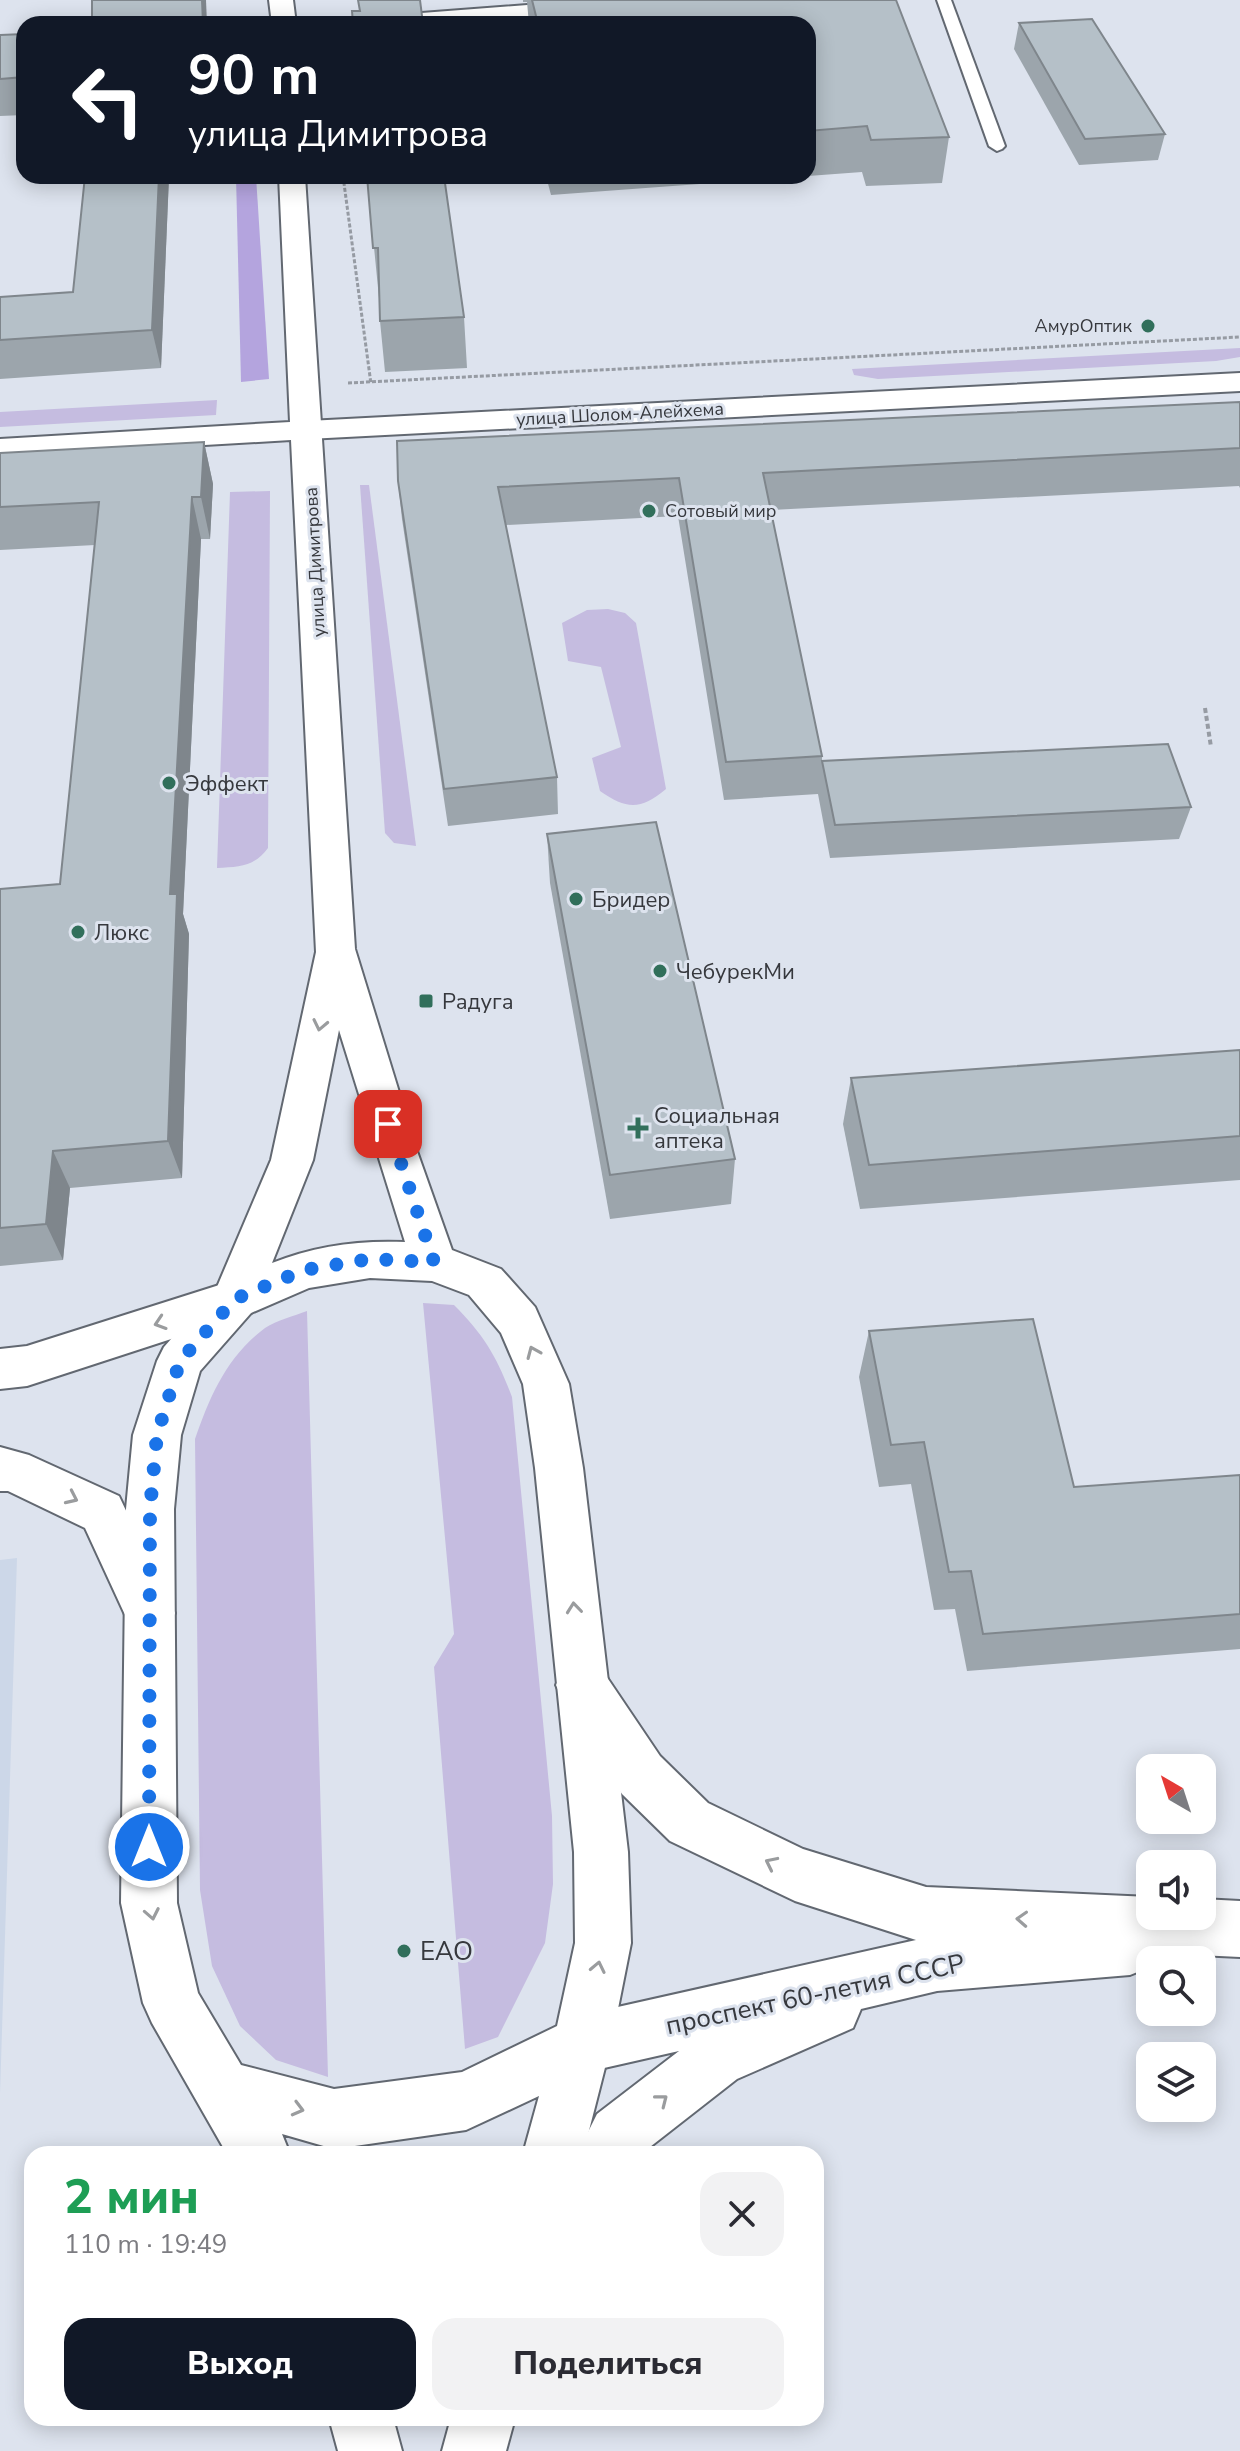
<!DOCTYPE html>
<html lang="ru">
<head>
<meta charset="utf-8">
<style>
  :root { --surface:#fff; --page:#f2f2f3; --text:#2b2b33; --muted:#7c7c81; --accent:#111827 }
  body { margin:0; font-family:"Nunito Sans",sans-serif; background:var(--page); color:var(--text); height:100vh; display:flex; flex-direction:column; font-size:30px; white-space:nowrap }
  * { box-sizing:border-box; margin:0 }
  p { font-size:26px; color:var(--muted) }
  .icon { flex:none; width:44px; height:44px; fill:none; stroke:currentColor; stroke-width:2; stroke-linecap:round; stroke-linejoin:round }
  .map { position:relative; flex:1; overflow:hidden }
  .side { position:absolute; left:24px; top:2146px; width:800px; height:280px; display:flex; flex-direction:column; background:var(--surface); border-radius:24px; box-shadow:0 4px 20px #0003 }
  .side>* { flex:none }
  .guide { position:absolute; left:16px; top:16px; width:800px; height:168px; border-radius:24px; box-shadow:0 4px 20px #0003; background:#111827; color:#fff; overflow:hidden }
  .needle { width:52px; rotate:321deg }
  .tools { position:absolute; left:1136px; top:1754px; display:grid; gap:16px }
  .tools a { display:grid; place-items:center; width:80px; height:80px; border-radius:16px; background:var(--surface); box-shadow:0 4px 20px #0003; font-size:40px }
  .pin { position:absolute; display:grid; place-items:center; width:68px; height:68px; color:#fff; margin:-34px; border-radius:16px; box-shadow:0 4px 12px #0006 }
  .me { position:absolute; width:88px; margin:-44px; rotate:0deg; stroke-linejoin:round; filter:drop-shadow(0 0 6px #0008) }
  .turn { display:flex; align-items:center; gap:28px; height:168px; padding:0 40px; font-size:36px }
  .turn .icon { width:104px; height:104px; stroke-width:2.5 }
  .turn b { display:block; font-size:56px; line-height:68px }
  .round { display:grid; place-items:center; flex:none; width:84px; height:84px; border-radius:24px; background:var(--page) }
  .summary { display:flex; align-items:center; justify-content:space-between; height:136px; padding:0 40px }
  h1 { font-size:48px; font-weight:800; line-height:60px; color:#1e9e55 }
  .cta { display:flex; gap:16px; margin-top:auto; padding:16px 40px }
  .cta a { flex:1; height:92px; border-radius:24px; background:var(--accent); color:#fff; font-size:32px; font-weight:800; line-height:92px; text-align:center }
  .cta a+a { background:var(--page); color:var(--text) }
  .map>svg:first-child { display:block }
  .built { fill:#ccd7e8 }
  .green { fill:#c5bce0 }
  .forest { fill:#b4a4de }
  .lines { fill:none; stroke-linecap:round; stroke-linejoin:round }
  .lane-casing { stroke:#626871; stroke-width:4 }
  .street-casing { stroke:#626871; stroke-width:4 }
  .secondary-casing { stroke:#626871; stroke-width:4 }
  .primary-casing { stroke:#626871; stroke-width:4 }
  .path-far1 { stroke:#969ba3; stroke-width:3; stroke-dasharray:4 2; stroke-linecap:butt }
  .path { stroke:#969ba3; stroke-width:4; stroke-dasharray:5 3; stroke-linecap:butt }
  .lane { fill:#fff; fill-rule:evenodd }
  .street { fill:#fff; fill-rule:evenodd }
  .secondary { fill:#fff; fill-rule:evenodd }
  .primary { fill:#fff; fill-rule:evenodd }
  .wall { fill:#9ca5ac }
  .shaded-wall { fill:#7f868c }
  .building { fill:#b5c0c8; stroke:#7f868c; stroke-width:2 }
  .oneway { stroke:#9a9c9e }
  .route { stroke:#1a73e8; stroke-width:14; stroke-dasharray:0 25.2 }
  .poi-dot { fill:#316f5b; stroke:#dde3ee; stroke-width:3 }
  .labels { text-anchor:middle; stroke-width:6; stroke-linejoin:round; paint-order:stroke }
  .far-poi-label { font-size:18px; fill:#36383d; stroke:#dde3ee; text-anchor:end }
  .far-street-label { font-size:18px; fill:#36383d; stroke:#dde3ee }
  .poi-label { font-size:22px; fill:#36383d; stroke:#dde3ee; text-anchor:start }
  .near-poi-label { font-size:26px; fill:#36383d; stroke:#dde3ee; text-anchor:start }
  .near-street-label { font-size:26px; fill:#36383d; stroke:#dde3ee }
</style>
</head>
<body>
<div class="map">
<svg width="1240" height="2451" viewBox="0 0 1240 2451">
  <rect width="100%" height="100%" fill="#dde3ee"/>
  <polygon class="built" points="17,1558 0,2094 0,1560"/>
  <g class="green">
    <polygon points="1240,348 1240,357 1216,361 878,379 854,375 852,369"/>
    <polygon points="217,400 216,415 0,427 0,412"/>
    <polygon points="360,485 369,485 416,846 394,843 385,833"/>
    <path d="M270 491 268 848C254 867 239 867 217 868L230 492Z"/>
    <path d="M608 609 625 613 636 623 666 789C641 810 627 810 600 791L592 758 621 747 601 667 568 661 562 623 587 610Z"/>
    <path d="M423 1303 454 1305C484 1335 497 1357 512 1397L552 1816 553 1884 545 1943 498 2037 465 2049 434 1667 454 1634Z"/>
    <path d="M307 1311 328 2077 276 2060 240 2026 212 1966 200 1890 195 1439C210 1396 227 1356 265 1328 277 1320 294 1316 307 1311Z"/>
  </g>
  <polygon class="forest" points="236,176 256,176 269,379 241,382"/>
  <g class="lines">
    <g class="lane-casing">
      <polygon id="lane" points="937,0 951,0 1005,146 1002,149 997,151 989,146"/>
    </g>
    <g class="street-casing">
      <polygon id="street" points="592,0 697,0 693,5 685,7 462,24 357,24 361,19 369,17"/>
    </g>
    <g class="secondary-casing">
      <g id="secondary">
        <polygon points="1240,373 1240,391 308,439 297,436 293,430 297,424 308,421"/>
        <polygon points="235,1280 251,1285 258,1299 251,1313 27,1386 0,1389 0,1349 27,1346"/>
        <polygon points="0,1447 29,1455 119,1496 175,1613 168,1630 150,1637 132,1630 85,1528 8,1491 0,1491"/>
        <polygon points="582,1660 600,1667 660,1756 708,1803 803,1849 926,1887 1150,1897 1150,1916 1202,1916 1202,1899 1240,1901 1240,1957 1156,1953 1150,1960 1150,1967 1130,1975 937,1991 861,2009 853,2028 737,2079 641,2154 577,2154 597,2114 679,2051 582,2073 562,2064 553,2044 562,2024 582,2015 916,1940 795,1901 670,1841 622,1794 564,1703 556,1685 564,1667"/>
      </g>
    </g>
    <g class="primary-casing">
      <g id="primary">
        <polygon points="269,0 293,0 296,24 272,24"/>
        <path d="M279 176H305L355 949 418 1154 452 1250 501 1269 535 1307 569 1384 583 1468 628 1852 631 1943 611 2044 583 2154H523L539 2096 466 2130 334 2149 282 2134 290 2154H227L152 2023 143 2003 121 1903 126 1509 133 1435 157 1361 164 1347 217 1287 271 1160 316 952 291 440 0 457V439L290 422ZM339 1030 405 1242C359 1240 314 1246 272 1263L313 1160ZM370 1278 432 1281 469 1295 501 1333 523 1384 535 1468 574 1852 575 1943 557 2026 462 2072 334 2089 241 2065 198 1993 177 1903 174 1509 181 1435 200 1371 251 1313 309 1288Z"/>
        <polygon points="329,2418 393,2418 402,2451 338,2451"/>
        <polygon points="451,2418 515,2418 506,2451 442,2451"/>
      </g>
    </g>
    <g class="path-far1">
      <polyline points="343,176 371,384"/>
      <polyline points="348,383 1240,337"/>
    </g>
    <polyline class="path" points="1205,708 1211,747"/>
    <use href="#lane" class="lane"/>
    <use href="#street" class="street"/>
    <use href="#secondary" class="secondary"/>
    <use href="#primary" class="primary"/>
  </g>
  <g class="wall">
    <polygon points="523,0 896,0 949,137 942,183 866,186 862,172 808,176 808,24 529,24 527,2 523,2"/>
    <polygon points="1019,23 1165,134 1158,160 1079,165 1014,49"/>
    <polygon points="24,34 24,115 0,116 0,35"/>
    <polygon points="85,176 169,176 161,368 0,379 0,297 73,292"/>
    <polygon points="367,176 464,317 467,368 385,372 380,321 379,298"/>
    <polygon points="546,176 808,176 551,195"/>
    <polygon points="1240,402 1240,488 1239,486 771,510 822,756 822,761 1191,807 1179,839 830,858 818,794 724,800 678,516 506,525 557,777 558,814 448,826 402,519 398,481"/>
    <polygon points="204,442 213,484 210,539 201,539 183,914 189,934 182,1178 70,1188 63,1260 0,1266 0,889 60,884 95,545 0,550 0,453"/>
    <polygon points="547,834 735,1159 731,1204 610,1219 550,883"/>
    <polygon points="1240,1050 1240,1180 860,1209 843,1124 851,1078"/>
    <polygon points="869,1331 1074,1487 1240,1475 1240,1649 967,1671 955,1609 934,1610 911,1484 879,1487 859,1377"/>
  </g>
  <g class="shaded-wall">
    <polygon points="202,0 206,0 207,24 203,24"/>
    <polygon points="159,176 169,176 161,368 152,330"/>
    <polygon points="204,442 213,484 210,539 201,497"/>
    <polygon points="192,497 201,539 183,914 189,934 182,1178 168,1141 170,894"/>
    <polygon points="53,1151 70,1188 63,1260 46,1224"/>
  </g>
  <g class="building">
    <polygon points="92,0 202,0 203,24 92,24"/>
    <polygon points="358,0 420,0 423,24 353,24 352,11 360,11"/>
    <polygon points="532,0 896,0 949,137 871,140 867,126 808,131 808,24 538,24"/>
    <polygon points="1092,19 1165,134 1085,139 1019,23"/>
    <polygon points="24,34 24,77 0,79 0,35"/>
    <polygon points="85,176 159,176 152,330 0,340 0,297 73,292"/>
    <polygon points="367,176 444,176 464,317 380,321 378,248 373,248"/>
    <polygon points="1240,402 1240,448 763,473 822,756 726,762 679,478 498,487 557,777 444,789 398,481 397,441"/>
    <polygon points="204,442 201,497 192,497 170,894 177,894 168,1141 53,1151 46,1224 0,1228 0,889 60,884 99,502 0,507 0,453"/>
    <polygon points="1168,744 1191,807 835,825 822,761"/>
    <polygon points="656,822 735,1159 610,1175 547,834"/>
    <polygon points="1240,1050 1240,1136 869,1165 851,1078"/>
    <polygon points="1033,1319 1074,1487 1240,1475 1240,1614 983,1634 971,1571 949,1572 924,1442 891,1445 869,1331"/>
  </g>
  <defs><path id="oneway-chevron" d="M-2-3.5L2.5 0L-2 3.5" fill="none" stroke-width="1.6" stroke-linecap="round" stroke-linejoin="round" transform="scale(2)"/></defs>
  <g class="oneway">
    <use href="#oneway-chevron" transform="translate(320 1025) rotate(102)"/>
    <use href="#oneway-chevron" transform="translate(160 1323) rotate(162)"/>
    <use href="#oneway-chevron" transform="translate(533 1352) rotate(-113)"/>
    <use href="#oneway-chevron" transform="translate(72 1498) rotate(25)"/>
    <use href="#oneway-chevron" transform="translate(574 1608) rotate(-96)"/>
    <use href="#oneway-chevron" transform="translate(771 1863) rotate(-154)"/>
    <use href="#oneway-chevron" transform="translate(152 1914) rotate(79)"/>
    <use href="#oneway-chevron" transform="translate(1022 1919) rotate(-177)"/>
    <use href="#oneway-chevron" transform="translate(598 1967) rotate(-78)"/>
    <use href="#oneway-chevron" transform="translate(662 2100) rotate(-38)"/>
    <use href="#oneway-chevron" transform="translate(298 2109) rotate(15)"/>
  </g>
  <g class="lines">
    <polyline class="route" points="149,1847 150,1509 157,1435 180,1361 235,1299 304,1270 370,1259 434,1262 388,1124"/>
  </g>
  <g class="poi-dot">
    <circle cx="1148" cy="326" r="8"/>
    <circle cx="649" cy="511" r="8"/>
    <circle cx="169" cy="783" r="8"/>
    <circle cx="576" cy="899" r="8"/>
    <circle cx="78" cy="932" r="8"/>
    <circle cx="660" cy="971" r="8"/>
    <rect x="418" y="993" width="16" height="16" rx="4"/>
    <path d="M634 1116h8v8h8v8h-8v8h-8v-8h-8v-8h8z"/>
    <circle cx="404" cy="1951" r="8"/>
  </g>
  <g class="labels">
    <g class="far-poi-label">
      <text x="1132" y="332">АмурОптик</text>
      <text x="665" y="517" text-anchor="start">Сотовый мир</text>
    </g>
    <g class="far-street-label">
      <text transform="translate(620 414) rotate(-3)" y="6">улица Шолом-Алейхема</text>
      <text transform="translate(315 562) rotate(-93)" y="6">улица Димитрова</text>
    </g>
    <g class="poi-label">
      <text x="185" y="791">Эффект</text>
      <text x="592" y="907">Бридер</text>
      <text x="94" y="940">Люкс</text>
      <text x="676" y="979">ЧебурекМи</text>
      <text x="442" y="1009">Радуга</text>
      <text x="654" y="1123">Социальная<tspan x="654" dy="25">аптека</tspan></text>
    </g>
    <g class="near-poi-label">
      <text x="420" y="1960">ЕАО</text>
    </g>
    <g class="near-street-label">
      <text transform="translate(815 1994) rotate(-12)" y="9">проспект 60-летия СССР</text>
    </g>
  </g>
</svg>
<div class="tools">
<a><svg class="needle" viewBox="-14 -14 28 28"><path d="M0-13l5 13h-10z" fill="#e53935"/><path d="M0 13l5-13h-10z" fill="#7c7c81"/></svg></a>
<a><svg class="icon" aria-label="sound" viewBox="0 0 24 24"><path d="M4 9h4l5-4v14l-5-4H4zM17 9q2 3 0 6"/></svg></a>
<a><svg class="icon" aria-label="search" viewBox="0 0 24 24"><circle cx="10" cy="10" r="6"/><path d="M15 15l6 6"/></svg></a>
<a><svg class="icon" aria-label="layers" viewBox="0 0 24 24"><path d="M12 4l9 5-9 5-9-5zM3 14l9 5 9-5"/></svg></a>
</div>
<div class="pin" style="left:388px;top:1124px;background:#d93025"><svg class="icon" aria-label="arrive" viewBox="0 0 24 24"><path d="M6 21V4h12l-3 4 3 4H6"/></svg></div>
<svg class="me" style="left:149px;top:1847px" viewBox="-20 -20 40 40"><circle r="17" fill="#1a73e8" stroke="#fff" stroke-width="3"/><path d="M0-11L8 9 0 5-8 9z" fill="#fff"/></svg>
<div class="guide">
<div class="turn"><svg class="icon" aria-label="left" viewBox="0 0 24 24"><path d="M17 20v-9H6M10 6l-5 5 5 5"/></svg><div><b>90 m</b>улица Димитрова</div></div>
</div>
<section class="side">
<div class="summary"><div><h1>2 мин</h1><p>110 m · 19:49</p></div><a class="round"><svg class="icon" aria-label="close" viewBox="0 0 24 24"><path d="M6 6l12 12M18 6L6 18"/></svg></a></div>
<div class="cta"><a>Выход</a><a>Поделиться</a></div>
</section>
</div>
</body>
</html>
